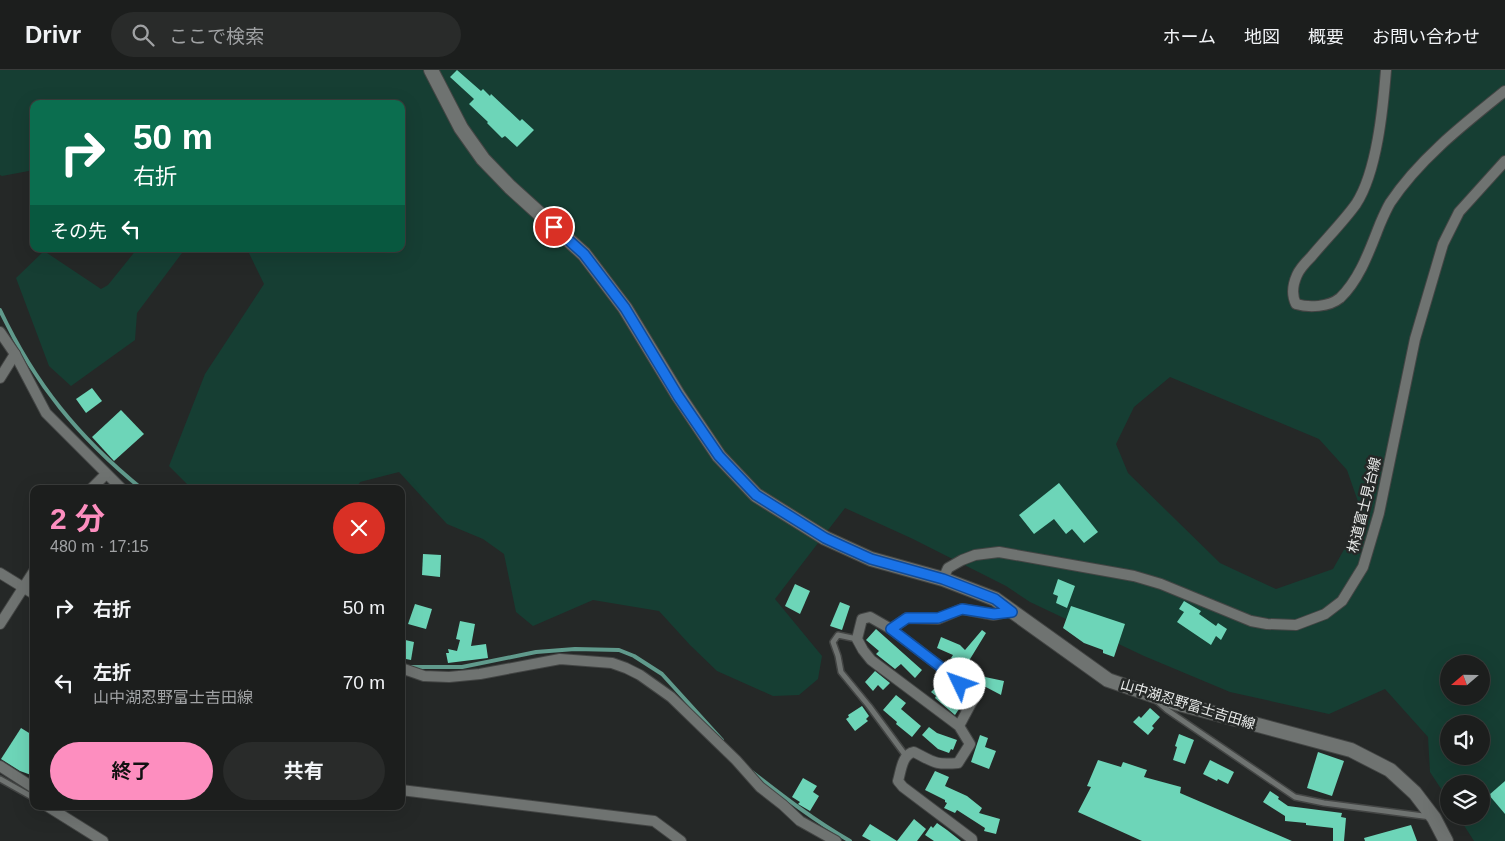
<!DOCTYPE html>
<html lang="ja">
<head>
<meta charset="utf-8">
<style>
  :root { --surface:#1c1e1d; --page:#292b2a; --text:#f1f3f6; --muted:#a0a2a4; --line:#3a3c3b; --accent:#fd8ebf }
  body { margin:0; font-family:Arial,"Noto Sans JP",sans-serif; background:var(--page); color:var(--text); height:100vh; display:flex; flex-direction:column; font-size:19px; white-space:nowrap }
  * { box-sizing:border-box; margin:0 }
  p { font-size:16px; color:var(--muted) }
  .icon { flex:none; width:28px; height:28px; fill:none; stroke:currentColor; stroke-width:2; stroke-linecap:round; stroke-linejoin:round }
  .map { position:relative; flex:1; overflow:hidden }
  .drawer { position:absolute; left:30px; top:415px; width:375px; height:325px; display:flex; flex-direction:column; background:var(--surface); border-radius:10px; box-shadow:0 5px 20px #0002,0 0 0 1px var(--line) }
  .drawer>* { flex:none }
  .hud { position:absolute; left:30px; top:30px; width:375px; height:152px; border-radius:10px; box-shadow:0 5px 20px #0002,0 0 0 1px var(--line); background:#0b6e4f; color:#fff; overflow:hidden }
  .needle { width:32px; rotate:250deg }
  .controls { position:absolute; left:1440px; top:585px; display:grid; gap:10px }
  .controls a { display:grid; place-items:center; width:50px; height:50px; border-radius:50%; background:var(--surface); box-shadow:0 5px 20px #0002,0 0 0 1px var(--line); font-size:25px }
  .pin { position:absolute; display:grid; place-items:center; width:42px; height:42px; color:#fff; margin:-21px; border:2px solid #fff; border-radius:50%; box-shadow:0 1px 5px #0007 }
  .me { position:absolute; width:55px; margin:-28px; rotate:312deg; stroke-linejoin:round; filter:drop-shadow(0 0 4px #0008) }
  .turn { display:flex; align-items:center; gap:18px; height:105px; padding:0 20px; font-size:22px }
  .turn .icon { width:65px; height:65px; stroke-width:2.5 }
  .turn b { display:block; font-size:35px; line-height:42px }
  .then { display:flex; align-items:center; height:48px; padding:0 20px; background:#0003; gap:10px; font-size:19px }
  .round { display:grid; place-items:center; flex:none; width:52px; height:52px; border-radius:26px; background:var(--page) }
  .headline { display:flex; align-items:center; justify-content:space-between; height:85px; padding:0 20px }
  h1 { font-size:30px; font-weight:700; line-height:38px; color:var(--accent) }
  .primary-button { display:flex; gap:10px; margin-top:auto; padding:10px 20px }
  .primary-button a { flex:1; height:58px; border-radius:30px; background:var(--accent); color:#111; font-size:20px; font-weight:700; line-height:58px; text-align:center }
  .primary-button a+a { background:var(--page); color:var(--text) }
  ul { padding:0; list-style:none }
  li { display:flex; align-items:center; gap:15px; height:75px; padding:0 20px }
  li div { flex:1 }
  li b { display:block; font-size:19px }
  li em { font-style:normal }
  header { display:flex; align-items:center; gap:30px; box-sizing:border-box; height:70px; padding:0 25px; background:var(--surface); border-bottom:1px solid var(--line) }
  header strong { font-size:24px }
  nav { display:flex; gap:28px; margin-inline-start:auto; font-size:18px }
  .search { width:350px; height:45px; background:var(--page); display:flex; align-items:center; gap:12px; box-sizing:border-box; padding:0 18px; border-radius:28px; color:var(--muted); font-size:19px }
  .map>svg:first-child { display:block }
  .green { fill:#163e33; fill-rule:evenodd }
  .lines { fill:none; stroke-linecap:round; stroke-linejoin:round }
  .stream { stroke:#609a8c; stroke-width:4 }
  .building { fill:#6dd5b8 }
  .service-casing { stroke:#434544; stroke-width:8 }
  .minor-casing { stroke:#434544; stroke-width:12 }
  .secondary-casing { stroke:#434544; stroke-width:16 }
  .service { stroke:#6f7371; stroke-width:5 }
  .minor { stroke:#6f7371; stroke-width:10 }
  .secondary { stroke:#6f7371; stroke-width:14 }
  .route-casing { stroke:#114b97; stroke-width:12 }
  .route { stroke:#1a73e8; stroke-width:9 }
  .labels { text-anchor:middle; stroke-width:5; stroke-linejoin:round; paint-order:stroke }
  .street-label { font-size:14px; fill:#e9ebea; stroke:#252827 }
</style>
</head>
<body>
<header>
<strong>Drivr</strong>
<div class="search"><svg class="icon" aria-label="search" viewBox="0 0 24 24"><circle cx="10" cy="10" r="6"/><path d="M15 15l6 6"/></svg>ここで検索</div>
<nav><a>ホーム</a><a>地図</a><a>概要</a><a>お問い合わせ</a></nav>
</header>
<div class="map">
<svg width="1505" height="771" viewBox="0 0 1505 771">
  <rect width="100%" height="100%" fill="#252827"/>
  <g class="green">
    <path d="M0 0H1505V771H1474L1458 746H1481V714H1449V731L1430 702 1428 667 1385 619 1329 644 1230 622 1144 586 1030 532 1006 516 913 469 845 438 775 529 822 586 818 609 799 625 773 626 717 601 690 575 659 541 593 530 533 556 516 542 504 484 483 469 447 454 399 402 360 412 356 419H192L169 396 205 304 264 214 247 179H401V34H34V100L2 106 0 105ZM1170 307 1319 369 1347 400 1363 446 1333 499 1276 519 1220 493 1128 403 1116 374 1134 337ZM1449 594H1481V626H1449ZM1449 654H1481V686H1449Z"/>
    <polygon points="137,179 185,179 137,243 135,270 71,316 49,296 16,208 44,181 101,219 108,215"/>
  </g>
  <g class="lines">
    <g class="stream">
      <path d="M0 240C35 314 78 367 142 419"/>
      <polyline points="408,597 462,597 536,582 575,579 619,580 634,586 662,604 722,670"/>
      <path d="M752 702C784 727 815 751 850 771"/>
    </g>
  </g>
  <g class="building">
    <polygon points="457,0 481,21 483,19 490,26 491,24 520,51 522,49 534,60 517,77 505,66 502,68 487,53 488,52 469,34 474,29 450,7"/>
    <polygon points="92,318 102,331 86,343 76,329"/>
    <polygon points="121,340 144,364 114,391 92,367"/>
    <polygon points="1059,413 1098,462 1084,473 1072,459 1066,464 1054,449 1034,464 1019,445"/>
    <polygon points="423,484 441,485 440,507 422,505"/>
    <polygon points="1058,509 1075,516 1067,538 1056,533 1058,526 1053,524"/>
    <polygon points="795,514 810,521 800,544 785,536"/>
    <polygon points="1184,531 1201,541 1199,544 1216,556 1218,553 1227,559 1221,570 1216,566 1211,575 1177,552 1184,542 1179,539"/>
    <polygon points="840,532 850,536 842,560 830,556"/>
    <polygon points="415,534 432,539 426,559 408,554"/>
    <polygon points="1071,536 1125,554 1114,587 1103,583 1103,580 1084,573 1063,558"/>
    <polygon points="460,551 475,554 471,576 486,574 488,588 448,593 446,583 449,583 448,579 457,581 460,570 456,569"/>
    <polygon points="876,559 922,600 915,608 901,594 895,599 876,584 879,581 866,570"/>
    <polygon points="982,560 986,563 967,594 962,591 960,594 951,588 953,585 937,578 941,567 960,575 965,580"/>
    <polygon points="401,569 414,572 411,590 401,588"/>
    <polygon points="875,601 890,613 883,620 878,615 873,621 865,612"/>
    <polygon points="985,607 1004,611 1001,625 982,615"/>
    <polygon points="941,612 957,626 965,630 955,645 935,628 936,626 931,622"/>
    <polygon points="896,625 906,633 901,639 921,656 912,667 896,654 897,652 883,640"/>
    <polygon points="862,636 869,646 866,649 868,651 855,661 846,649 849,647 848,645"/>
    <polygon points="1150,638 1160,647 1152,656 1154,658 1148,665 1133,652 1139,646 1141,648"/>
    <polygon points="929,657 937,663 957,670 953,680 951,679 949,683 938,679 922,665"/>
    <polygon points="21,658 34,666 34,706 20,701 1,689"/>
    <polygon points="1179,664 1194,670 1185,694 1173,690 1177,677 1175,676"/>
    <polygon points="980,665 988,668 985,677 996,681 989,699 971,692"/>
    <polygon points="1318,682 1344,691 1332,726 1307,718"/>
    <polygon points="1098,690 1121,697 1123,692 1147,700 1144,707 1181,717 1180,723 1292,771 1142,771 1078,742 1091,717 1087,716"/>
    <polygon points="1210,690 1234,702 1228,714 1218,709 1217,711 1203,704"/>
    <polygon points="935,701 949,707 945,716 967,726 982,738 979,743 1000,749 996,764 984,761 985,758 957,740 955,743 944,738 947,733 945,732 945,730 925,720"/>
    <polygon points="803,708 817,716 813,722 819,726 810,741 798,734 800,732 792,727"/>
    <polygon points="1505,711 1505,744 1489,725"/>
    <polygon points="1270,721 1279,727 1278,729 1288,736 1342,743 1341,747 1346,748 1344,771 1333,771 1333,758 1306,755 1306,753 1285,751 1285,746 1263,732"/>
    <polygon points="914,749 926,759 917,771 897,771"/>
    <polygon points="937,753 947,760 961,771 934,771 925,765 931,756 933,758"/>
    <polygon points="870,754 897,771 871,771 862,766"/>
    <polygon points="1411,755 1417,771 1365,771 1364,768"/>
  </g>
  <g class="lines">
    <g class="service-casing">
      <g id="service">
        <polyline points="857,569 838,565 833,572 838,586 841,602 869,636 906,686"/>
        <polyline points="1158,632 1167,640 1295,727 1324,733 1431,747"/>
        <polyline points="0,709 34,728"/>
      </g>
    </g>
    <g class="minor-casing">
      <g id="minor">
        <path d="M1386 0C1383 38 1377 102 1356 134 1344 151 1325 170 1311 187 1306 192 1300 198 1297 205 1293 214 1291 224 1296 234 1309 238 1329 237 1340 228 1360 209 1370 179 1380 154 1383 147 1386 140 1390 133 1419 89 1464 54 1505 21"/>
        <polyline points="0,262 15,284 46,343 122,419"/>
        <polyline points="0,308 15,284"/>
        <polyline points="91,419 106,404"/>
        <polyline points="0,503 34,524"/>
        <polyline points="943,509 948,498 962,490 975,485 999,482 1134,506 1161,514 1251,551 1267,554 1296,555 1325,544 1342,531 1363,497 1379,443 1415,269 1443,174 1459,142 1505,91"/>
        <polyline points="0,554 34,501"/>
        <polyline points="891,559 907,548 938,549 962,539 994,545 1012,541"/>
        <polyline points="401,598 424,606 449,607 480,604 560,589 612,593 626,598 640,605 671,627 736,690 760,717 783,735 800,751 836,771"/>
        <path d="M959 656 871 590 863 580 857 569 862 549 870 547 891 559 946 601 974 628 959 656 970 674 958 693C934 695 934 692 914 682 902 684 901 701 898 711L903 717 972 769V771"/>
        <polyline points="0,696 34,718"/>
        <polyline points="401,720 654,751 681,771"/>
        <polyline points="47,736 103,771"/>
      </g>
    </g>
    <g class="secondary-casing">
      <polyline id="secondary" points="431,0 461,58 483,89 510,117 584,184 625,238 678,325 719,386 756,425 825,468 871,489 943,509 995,529 1108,610 1172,632 1351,680 1390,700 1415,723 1434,748 1446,771"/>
    </g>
    <use href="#service" class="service"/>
    <use href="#minor" class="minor"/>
    <use href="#secondary" class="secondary"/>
  </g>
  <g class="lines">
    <g class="route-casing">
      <polyline id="route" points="554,157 584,184 625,238 678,326 719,386 756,425 825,468 840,475 871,489 943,509 995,529 1012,542 994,544 962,539 938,548 907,548 891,559 946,601 960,614"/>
    </g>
    <use href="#route" class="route"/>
  </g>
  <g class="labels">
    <g class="street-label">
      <text transform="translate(1364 435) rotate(-76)" y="5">林道富士見台線</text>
      <text transform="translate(1188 634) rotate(17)" y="5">山中湖忍野富士吉田線</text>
    </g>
  </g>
</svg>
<div class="controls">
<a><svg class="needle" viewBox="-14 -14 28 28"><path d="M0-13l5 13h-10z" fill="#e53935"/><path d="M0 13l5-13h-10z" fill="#a0a2a4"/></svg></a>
<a><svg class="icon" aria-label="sound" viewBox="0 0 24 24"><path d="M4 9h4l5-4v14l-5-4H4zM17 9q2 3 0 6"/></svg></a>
<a><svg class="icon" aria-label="layers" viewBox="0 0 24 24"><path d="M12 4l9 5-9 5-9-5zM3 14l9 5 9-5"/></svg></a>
</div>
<div class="pin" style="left:554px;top:157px;background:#d93025"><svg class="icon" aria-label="arrive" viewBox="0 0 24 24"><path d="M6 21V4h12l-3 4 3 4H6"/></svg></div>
<svg class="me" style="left:960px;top:614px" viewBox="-20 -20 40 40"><circle r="19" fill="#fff"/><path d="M0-13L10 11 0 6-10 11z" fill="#1a73e8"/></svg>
<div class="hud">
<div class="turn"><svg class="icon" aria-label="right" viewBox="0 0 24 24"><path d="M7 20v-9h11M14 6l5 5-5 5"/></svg><div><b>50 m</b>右折</div></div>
<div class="then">その先<svg class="icon" aria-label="left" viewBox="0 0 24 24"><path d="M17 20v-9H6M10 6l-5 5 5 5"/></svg></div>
</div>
<section class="drawer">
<div class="headline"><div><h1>2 分</h1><p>480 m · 17:15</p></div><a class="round" style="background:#d93025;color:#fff"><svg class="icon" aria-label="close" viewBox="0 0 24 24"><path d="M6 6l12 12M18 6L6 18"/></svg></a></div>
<ul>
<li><svg class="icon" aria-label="right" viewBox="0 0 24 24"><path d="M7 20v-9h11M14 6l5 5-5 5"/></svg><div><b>右折</b></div><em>50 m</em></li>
<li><svg class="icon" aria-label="left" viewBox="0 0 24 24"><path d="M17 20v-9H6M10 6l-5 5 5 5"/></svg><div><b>左折</b><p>山中湖忍野富士吉田線</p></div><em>70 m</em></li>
</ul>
<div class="primary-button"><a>終了</a><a>共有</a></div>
</section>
</div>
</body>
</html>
